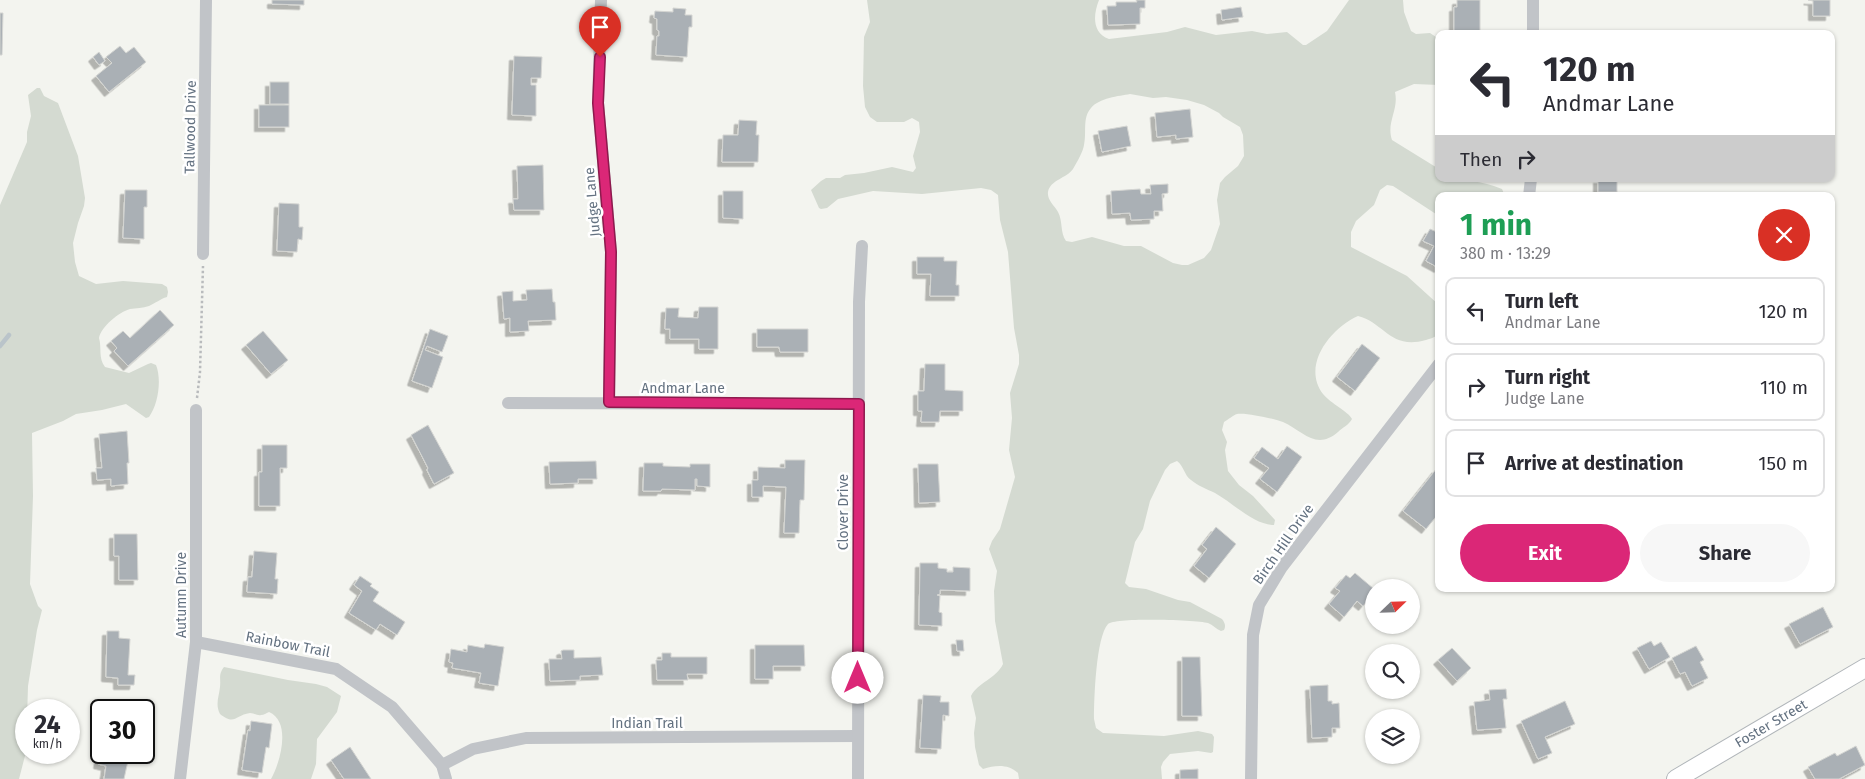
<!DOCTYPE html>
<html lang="en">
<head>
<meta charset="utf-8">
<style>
  :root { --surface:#fff; --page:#f7f7f7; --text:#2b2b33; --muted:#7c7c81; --line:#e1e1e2; --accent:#db2777 }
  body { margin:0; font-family:"Fira Sans",sans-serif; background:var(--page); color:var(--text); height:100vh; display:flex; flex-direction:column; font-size:19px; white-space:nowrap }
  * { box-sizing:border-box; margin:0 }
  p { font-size:16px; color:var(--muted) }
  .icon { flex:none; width:28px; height:28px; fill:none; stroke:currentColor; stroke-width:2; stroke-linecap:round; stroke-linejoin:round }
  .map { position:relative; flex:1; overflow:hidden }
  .details { position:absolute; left:1435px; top:192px; width:400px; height:400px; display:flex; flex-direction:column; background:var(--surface); border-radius:10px; box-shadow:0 1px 4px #0004 }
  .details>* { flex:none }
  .hud { position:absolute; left:1435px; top:30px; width:400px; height:152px; border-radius:10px; box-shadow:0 1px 4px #0004; background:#fff; color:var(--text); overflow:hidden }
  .needle { width:32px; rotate:67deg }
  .controls { position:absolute; left:1365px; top:579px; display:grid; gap:10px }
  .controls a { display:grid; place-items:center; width:55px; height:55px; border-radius:50%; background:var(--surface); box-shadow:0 1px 4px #0004; font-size:25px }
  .speed { position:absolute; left:15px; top:699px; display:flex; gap:10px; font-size:25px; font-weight:700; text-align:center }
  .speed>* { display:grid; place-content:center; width:65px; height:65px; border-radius:50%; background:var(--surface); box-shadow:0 1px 4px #0004; line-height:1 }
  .speed small { font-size:12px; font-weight:400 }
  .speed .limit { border:2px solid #111; border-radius:8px; background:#fff; color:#111 }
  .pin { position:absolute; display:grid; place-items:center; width:42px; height:42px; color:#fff; margin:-51px -21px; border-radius:50% 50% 50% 0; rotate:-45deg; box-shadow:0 0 5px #0007 }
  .pin .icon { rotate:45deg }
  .me { position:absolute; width:55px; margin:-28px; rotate:0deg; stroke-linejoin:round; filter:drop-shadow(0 0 4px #0008) }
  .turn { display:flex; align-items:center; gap:18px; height:105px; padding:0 25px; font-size:22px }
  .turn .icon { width:65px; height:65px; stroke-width:2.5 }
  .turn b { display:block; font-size:35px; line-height:42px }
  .then { display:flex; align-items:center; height:48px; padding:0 25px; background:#0003; gap:10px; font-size:19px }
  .round { display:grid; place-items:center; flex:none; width:52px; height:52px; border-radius:26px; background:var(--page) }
  .summary { display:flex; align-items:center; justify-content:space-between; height:85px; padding:0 25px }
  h1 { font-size:30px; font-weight:700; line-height:38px; color:#1e9e55 }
  .cta { display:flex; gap:10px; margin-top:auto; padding:10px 25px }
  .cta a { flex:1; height:58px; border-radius:30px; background:var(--accent); color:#fff; font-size:20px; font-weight:700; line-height:58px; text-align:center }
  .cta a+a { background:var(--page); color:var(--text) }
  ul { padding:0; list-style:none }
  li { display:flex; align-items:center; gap:15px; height:68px; margin:0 10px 8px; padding:0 15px; border:2px solid var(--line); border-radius:10px }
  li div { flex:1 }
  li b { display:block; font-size:19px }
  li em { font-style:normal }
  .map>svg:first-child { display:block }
  .green { fill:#d4dad1; fill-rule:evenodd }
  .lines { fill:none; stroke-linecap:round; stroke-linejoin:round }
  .stream { stroke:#bac4ca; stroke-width:4.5 }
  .building { fill:#aab0b5; stroke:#d4d5d2; filter:url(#shadow) }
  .secondary-casing { stroke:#b1b6ba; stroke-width:20 }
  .path { stroke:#b9bbbd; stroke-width:2.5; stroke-dasharray:2.5 2.5; stroke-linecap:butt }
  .street { stroke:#c1c4c8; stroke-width:12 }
  .secondary { stroke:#fff; stroke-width:18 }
  .route-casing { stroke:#8e194d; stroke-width:12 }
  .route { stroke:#db2777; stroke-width:9 }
  .labels { text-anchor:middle; stroke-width:5; stroke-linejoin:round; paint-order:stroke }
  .street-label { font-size:14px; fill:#637180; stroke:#fff }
</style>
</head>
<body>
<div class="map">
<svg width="1865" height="779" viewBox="0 0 1865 779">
  <defs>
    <filter id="shadow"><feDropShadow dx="-4.5" dy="4.5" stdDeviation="0" flood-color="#0004"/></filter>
  </defs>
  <rect width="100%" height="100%" fill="#f3f4ef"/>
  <g class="green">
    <path d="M867 0H1099C1093 15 1092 33 1109 39L1167 32 1185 27 1216 35 1252 31 1267 34 1287 32 1303 45H1306L1327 31 1349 0H1403L1404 12 1411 31 1416 34 1430 33 1439 39V85L1414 84 1395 92C1399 110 1386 122 1392 140L1439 169V179C1460 179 1483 181 1502 189L1505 196H1439V216L1393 186 1387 185 1380 190 1374 205 1356 221 1351 232V247L1407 276 1439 305V332C1435 338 1432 338 1426 340 1390 350 1385 323 1358 316 1331 328 1301 365 1323 394 1331 404 1348 411 1352 419 1349 425 1343 427 1338 432 1316 451 1303 431 1283 422 1275 419 1245 412 1237 414 1233 415 1228 420 1224 422L1222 430 1227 442 1225 450 1228 471 1239 485 1253 496 1275 520 1274 525C1254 525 1233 503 1215 493 1207 489 1198 486 1191 480 1184 475 1184 466 1177 461L1170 464 1165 470 1150 501 1143 529 1135 542 1125 583 1129 587 1146 589 1178 600 1190 602 1222 619C1225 623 1226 626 1224 630L1221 631C1216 629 1213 625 1208 623 1197 620 1115 617 1108 624 1096 637 1094 699 1094 719L1096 728 1103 733 1164 736 1198 731 1212 734 1214 737 1213 752 1211 753 1198 751 1170 754 1163 762 1161 767 1162 779H1019L1018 773C1008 764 996 765 983 769L979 765 975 747 974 733 976 718 971 696C978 682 996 679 1003 664L995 621 994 591 997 571 989 549 992 541 1000 529 1015 477 1009 450 1012 418 1010 393 1019 364V355L1014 328 1008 252 1000 220 998 195 991 190 981 188 922 194 873 191 838 199 827 208 821 209 819 208 811 190 821 181 826 178H840L845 175 864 173 892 167 913 172 916 168 913 156 920 132 919 122 912 118 904 122H877L870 117 865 107 863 86 864 37 870 22ZM1130 94 1153 98 1166 97 1187 100 1204 105 1219 113 1223 117 1240 127 1243 135 1244 156 1238 166 1225 177 1220 183 1217 200 1220 224 1211 250 1204 258 1188 265H1182L1173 263 1141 246H1124L1092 237 1072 242 1066 241C1060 233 1063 221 1058 212 1054 205 1047 200 1048 192 1050 180 1067 178 1073 169 1077 162 1083 152 1084 145 1087 132 1082 118 1091 108 1099 98 1119 96 1130 94Z"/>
    <path d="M37 88H40L44 96 58 103 78 156 85 198 84 206 78 223 73 243 75 262 79 276 96 284 123 281 162 284 167 287 168 292 167 297C160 299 156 303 149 306 143 308 136 308 130 309 119 312 101 327 99 338 102 348 98 358 105 367L129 373 148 364 151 363 156 365C162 380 158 405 149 417L146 418 126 404 102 410 76 414 63 421 32 433 33 496 30 584 38 606 42 610 37 630 28 686 26 752 19 779H0V205L27 142V132L31 116 28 95Z"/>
    <path d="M224 667 288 680 316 684 327 687 341 696 337 712 317 739 316 764 311 779H271C280 763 292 722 269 712 266 713 264 715 261 715 258 716 254 713 250 713 235 715 235 726 220 714 215 704 219 697 220 687 221 678 218 675 224 667Z"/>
  </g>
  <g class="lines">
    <polyline class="stream" points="0,346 9,335"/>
  </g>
  <g class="building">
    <polygon points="272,0 304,0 304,5 272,4"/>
    <polygon points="1136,0 1145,0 1145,8 1140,8 1140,24 1108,25 1107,6 1116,6 1116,2 1137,2"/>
    <polygon points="1457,0 1480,0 1480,33 1454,33 1454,7 1457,7"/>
    <polygon points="1808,0 1830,0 1830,16 1813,16 1813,1"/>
    <polygon points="1241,7 1243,17 1222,20 1221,10"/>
    <polygon points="673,8 686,9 685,15 692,15 692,27 689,27 687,57 656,55 657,36 659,36 659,31 657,30 657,19 654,18 655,11 673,12"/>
    <polygon points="0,13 3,13 2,55 0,55"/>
    <polygon points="120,46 126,53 134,47 146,62 109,92 96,76 112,63 106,57"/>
    <polygon points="99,52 105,61 99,65 93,57"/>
    <polygon points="514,56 542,57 541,78 531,78 531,85 536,85 536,116 512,115"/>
    <rect x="270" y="82" width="19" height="22"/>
    <rect x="259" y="105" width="30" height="22"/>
    <polygon points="1190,109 1193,137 1176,139 1176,135 1157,137 1155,113"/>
    <polygon points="739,120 757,121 756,135 759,135 758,162 722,162 723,135 738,135"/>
    <polygon points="1127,126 1131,146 1102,152 1098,131"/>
    <polygon points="543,165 544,210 514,210 513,199 518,199 517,166"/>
    <rect x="1598" y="179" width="19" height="13"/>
    <polygon points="1168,184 1168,193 1162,194 1163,211 1154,211 1154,219 1131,220 1130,213 1112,214 1111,191 1140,189 1141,194 1151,194 1150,185"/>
    <polygon points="125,190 147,190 147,207 144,207 144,239 123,238"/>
    <polygon points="723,191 743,191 743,219 723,218"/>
    <polygon points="279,203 299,204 299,227 303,227 302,240 298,239 297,252 277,251"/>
    <polygon points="1430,229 1439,233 1439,268 1426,261 1434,246 1423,241"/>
    <polygon points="917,257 944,257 944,261 957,261 956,285 959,285 959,296 930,296 931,274 917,274"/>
    <polygon points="552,289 553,302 555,302 556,320 528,321 529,331 510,332 510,318 504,319 502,292 513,291 513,301 527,300 526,290"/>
    <polygon points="699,307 718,307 718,349 699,349 699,339 670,339 670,329 665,329 666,308 679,308 678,317 698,318"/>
    <polygon points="160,310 174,325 128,366 114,351 117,348 111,341 123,331 130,338"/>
    <polygon points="430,329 448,336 442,352 427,346 425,350 443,357 432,388 412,381"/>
    <polygon points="757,329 808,329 808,352 780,352 779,347 757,347"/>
    <polygon points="263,331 288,360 271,374 246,345"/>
    <polygon points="1362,344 1380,358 1355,391 1337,377"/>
    <polygon points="925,364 945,364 945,390 963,391 963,411 940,411 939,422 921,422 922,411 918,411 918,391 924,391"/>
    <polygon points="428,425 454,473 434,484 427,470 428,468 411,435"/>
    <polygon points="127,431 129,463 127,463 128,484 111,486 111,479 97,480 96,468 102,468 99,434"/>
    <polygon points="262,445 287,445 287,468 280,468 280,506 259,506 259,472 262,472"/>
    <polygon points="1287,446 1302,457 1277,492 1260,479 1269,468 1254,458 1262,447 1278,459"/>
    <polygon points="785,460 805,460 804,500 800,500 799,533 784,533 786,487 763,486 763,497 752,497 752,480 758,480 758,467 785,468"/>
    <polygon points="596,461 597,479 578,479 578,483 550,484 549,462"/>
    <polygon points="644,463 663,463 663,466 690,467 690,464 710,464 710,487 697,486 697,479 695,479 695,490 662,489 661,491 643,491"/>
    <polygon points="918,464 938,464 940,502 919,503"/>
    <polygon points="1437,468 1439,513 1426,529 1403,511"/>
    <polygon points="1216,527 1236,544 1209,578 1194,566 1207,549 1202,545"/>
    <polygon points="114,534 137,534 138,580 119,580 119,556 114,556"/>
    <polygon points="254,551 277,553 275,579 278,579 277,594 247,592 248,577 252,577"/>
    <polygon points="920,563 938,563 938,568 947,569 947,572 953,572 953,567 970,568 970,591 940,590 940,594 937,595 940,596 939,612 942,613 942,626 919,625"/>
    <polygon points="1355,573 1374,589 1374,593 1363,606 1357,601 1344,617 1329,604 1340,591 1335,588 1346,575 1350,578"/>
    <polygon points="360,576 372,584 370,586 379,592 373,601 405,622 397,635 380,624 376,630 349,613 362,591 354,585"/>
    <polygon points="1823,607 1833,627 1800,644 1789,624"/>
    <polygon points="107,631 119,631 119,638 130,639 128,675 135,675 134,685 118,685 118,678 106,677"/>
    <polygon points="956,640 963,640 964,651 957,651"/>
    <polygon points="1651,641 1654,646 1661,642 1670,657 1649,669 1637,648"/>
    <polygon points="485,644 504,647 498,686 479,683 481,673 452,668 453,663 449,662 451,649 467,652 468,645 484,648"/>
    <polygon points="755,645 804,645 805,666 773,666 773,679 755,679"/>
    <polygon points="1696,646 1704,660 1700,662 1708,678 1692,686 1685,672 1680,674 1672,658"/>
    <polygon points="1452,648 1471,668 1457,681 1438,660"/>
    <polygon points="563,650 574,650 574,658 601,657 603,675 580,676 580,680 550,681 549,659 562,659 561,651"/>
    <polygon points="662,653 671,653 671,657 707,657 707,674 687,674 688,680 657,680 656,660 662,660"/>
    <polygon points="1182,657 1200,657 1202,716 1182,716"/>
    <polygon points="1328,685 1328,701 1332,701 1332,704 1339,703 1340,728 1332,728 1332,737 1312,738 1310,686"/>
    <polygon points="1506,689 1507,699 1503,699 1506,728 1477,730 1474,702 1490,700 1489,690"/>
    <polygon points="923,695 941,696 940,702 949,702 949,716 943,715 941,749 920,748"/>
    <polygon points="1565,701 1575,724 1545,737 1552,753 1538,759 1521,721"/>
    <polygon points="251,721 272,724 269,748 266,747 262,773 242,770 248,730 250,731"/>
    <polygon points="1856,746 1865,765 1839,779 1815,779 1808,767 1835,753 1837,756"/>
    <polygon points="350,747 371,779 344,779 331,760"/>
    <polygon points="109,752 130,752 124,779 104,779 106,766 98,764 100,755 108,757"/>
    <polygon points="1198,769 1198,779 1180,779 1180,770"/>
  </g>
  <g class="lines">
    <g class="secondary-casing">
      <g id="secondary">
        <path id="s1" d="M1676 779 1865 668"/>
      </g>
    </g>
    <polyline class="path" points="197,398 200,372 203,266"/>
    <g class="street">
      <polyline points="601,0 598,103 611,252 609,403"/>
      <polyline points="1533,34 1533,0"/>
      <polyline points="1529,196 1531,179"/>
      <polyline points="203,254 206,0"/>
      <polyline points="508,403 859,404"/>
      <polyline points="196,642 336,669 392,707 442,765 446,779"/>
      <polyline points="442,765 473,749 526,738 858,736"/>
      <polyline points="180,779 196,642 196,410"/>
      <polyline points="858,779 859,302 862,246"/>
      <polyline points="1251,779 1253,635 1259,605 1282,567 1439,364"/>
    </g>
    <use href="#secondary" class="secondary"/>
  </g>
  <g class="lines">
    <g class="route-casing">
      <polyline id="route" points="600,57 598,103 611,252 609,402 859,404 858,678"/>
    </g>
    <use href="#route" class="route"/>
  </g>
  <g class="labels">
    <g class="street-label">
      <text transform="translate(190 127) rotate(-89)" y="5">Tallwood Drive</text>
      <text transform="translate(592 202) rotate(-95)" y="5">Judge Lane</text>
      <text x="683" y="393">Andmar Lane</text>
      <text transform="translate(843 512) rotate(-90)" y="5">Clover Drive</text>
      <text transform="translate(1283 544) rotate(-55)" y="5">Birch Hill Drive</text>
      <text transform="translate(181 595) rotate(-90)" y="5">Autumn Drive</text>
      <text transform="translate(288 644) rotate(11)" y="5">Rainbow Trail</text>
      <text x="647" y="728">Indian Trail</text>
      <text dy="5" stroke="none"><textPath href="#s1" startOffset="110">Foster Street</textPath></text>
    </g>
  </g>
</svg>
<div class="controls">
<a><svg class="needle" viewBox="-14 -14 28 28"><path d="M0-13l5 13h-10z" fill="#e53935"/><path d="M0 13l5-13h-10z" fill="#7c7c81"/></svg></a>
<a><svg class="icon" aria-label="search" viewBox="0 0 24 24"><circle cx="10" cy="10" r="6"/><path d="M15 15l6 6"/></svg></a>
<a><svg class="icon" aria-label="layers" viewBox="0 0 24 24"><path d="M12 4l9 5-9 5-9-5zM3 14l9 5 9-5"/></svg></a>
</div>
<div class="speed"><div>24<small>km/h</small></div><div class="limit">30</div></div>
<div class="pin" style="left:600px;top:57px;background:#d93025"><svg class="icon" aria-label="arrive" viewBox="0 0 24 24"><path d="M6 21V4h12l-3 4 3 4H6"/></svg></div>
<svg class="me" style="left:858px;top:678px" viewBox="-20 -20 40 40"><circle r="19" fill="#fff"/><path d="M0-13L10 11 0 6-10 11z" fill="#db2777"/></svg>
<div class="hud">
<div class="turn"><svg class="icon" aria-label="left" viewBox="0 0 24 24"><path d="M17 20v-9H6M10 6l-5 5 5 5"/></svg><div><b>120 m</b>Andmar Lane</div></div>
<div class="then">Then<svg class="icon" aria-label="right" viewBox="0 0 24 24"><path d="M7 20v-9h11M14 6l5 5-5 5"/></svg></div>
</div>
<section class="details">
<div class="summary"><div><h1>1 min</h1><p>380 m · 13:29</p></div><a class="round" style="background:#d93025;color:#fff"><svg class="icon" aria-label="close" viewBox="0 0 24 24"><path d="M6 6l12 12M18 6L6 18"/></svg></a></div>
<ul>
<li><svg class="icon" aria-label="left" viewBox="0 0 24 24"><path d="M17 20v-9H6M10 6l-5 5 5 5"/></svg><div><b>Turn left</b><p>Andmar Lane</p></div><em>120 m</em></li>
<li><svg class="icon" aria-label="right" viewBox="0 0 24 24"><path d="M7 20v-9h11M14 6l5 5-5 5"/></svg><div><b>Turn right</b><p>Judge Lane</p></div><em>110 m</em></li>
<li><svg class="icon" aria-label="arrive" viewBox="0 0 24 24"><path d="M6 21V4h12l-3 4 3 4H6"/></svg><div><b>Arrive at destination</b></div><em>150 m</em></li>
</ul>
<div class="cta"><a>Exit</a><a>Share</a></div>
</section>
</div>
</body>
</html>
